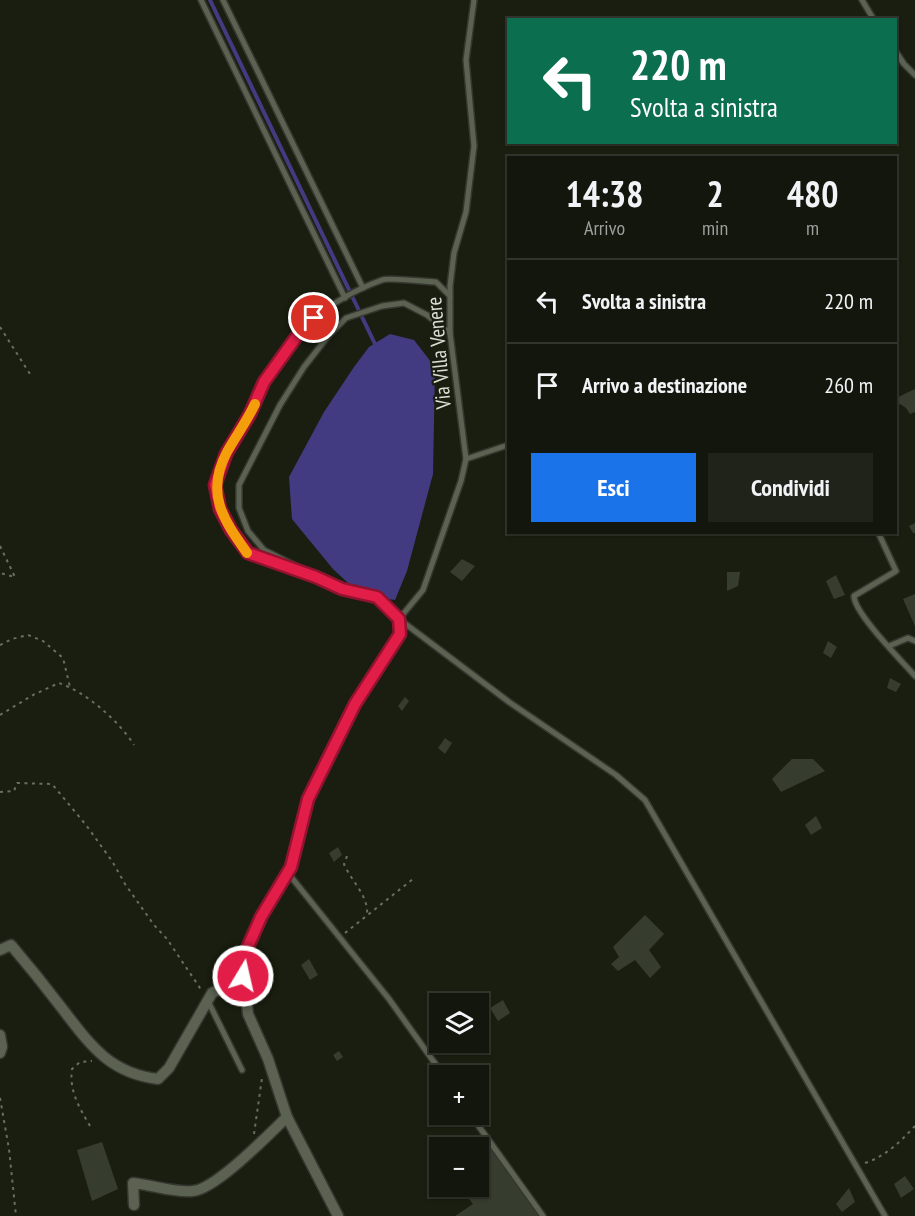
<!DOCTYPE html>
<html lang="it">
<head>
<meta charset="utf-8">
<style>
  :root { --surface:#13160c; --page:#20231a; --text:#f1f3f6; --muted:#9d9f9d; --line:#32352d; --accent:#1a73e8 }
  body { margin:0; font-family:"PT Sans Narrow",sans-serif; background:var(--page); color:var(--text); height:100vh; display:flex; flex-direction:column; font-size:22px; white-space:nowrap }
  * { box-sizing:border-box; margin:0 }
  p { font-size:20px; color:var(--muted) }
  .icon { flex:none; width:33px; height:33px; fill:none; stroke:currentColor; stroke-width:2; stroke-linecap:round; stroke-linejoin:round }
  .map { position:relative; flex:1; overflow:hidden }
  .drawer { position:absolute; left:507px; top:156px; width:390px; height:378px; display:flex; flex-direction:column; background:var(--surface); border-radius:0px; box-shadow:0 2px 4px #0004,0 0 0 2px var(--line) }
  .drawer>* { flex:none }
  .hud { position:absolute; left:507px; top:18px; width:390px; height:126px; border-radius:0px; box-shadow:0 2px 4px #0004,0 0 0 2px var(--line); background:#0b6e4f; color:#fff; overflow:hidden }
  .controls { position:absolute; left:429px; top:993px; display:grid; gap:12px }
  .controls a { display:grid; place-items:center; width:60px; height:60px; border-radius:0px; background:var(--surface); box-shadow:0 2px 4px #0004,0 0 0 2px var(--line); font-size:30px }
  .pin { position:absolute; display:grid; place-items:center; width:51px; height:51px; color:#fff; margin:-26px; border:3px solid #fff; border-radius:50%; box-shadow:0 2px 6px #0007 }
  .me { position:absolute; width:66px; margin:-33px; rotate:9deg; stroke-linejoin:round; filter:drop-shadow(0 0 4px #0008) }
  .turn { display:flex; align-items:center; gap:21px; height:126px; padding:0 24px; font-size:27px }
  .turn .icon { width:78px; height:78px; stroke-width:2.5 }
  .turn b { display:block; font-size:42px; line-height:51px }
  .eta { display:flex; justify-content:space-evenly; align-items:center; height:102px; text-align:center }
  .eta b { font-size:36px; font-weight:700; line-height:42px }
  .action { display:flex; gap:12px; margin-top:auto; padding:12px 24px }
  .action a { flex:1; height:69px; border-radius:0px; background:var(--accent); color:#fff; font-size:24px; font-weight:700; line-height:69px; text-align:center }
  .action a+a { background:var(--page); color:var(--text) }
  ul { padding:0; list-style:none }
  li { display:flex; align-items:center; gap:18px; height:84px; padding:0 24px; border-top:2px solid var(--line) }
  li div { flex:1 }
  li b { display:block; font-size:22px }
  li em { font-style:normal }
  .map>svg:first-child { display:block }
  .water { fill:#423b81 }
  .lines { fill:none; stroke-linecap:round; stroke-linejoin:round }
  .stream { stroke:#423b81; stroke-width:4 }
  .building { fill:#373d2e }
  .service-casing { stroke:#34372f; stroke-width:8 }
  .minor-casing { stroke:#34372f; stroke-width:13 }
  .path { stroke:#696e62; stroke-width:2; stroke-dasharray:3 4.5; stroke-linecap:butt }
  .service { stroke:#5b6252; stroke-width:5 }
  .minor { stroke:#5b6252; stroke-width:10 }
  .route-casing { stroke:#92132f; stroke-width:15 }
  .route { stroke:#e11d48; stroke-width:10 }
  .slow { stroke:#f59e0b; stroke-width:10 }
  .labels { text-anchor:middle; stroke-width:4.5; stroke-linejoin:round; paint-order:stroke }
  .street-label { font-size:21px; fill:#daded4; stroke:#191e10 }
</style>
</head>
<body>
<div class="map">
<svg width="915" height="1216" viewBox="0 0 915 1216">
  <rect width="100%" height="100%" fill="#191e10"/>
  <polygon class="water" points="390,334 414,340 435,367 433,474 407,571 395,600 361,595 333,569 292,519 289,477 324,412 354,367 369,347"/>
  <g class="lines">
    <polyline class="stream" points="210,0 375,344"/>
  </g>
  <g class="building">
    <polygon points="915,389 915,412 910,414 906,408 900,404 896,406 896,398"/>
    <polygon points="915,523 915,533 913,533 909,526"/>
    <polygon points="462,559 475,566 462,581 450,572"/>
    <polygon points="727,572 740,572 738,586 727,591"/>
    <polygon points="836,575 845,595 834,599 826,581"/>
    <polygon points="915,594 915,626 903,599"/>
    <polygon points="828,641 837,647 831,658 823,653"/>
    <polygon points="890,678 901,684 896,692 887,688"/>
    <polygon points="405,697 409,701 402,711 398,706"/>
    <polygon points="445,738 452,743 445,754 438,748"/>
    <polygon points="792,759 813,759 825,771 781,792 772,779"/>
    <polygon points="816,816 822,828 811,835 805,825"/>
    <polygon points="338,847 342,855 334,862 329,853"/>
    <polygon points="645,915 664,934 649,950 661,967 650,978 635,960 618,971 611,964 619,957 613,947"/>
    <polygon points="309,959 318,975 310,980 301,965"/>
    <polygon points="503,1000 510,1013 498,1021 490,1008"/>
    <polygon points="339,1051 343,1057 337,1061 333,1055"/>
    <polygon points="486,1137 543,1216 455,1216 473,1204 459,1186 478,1186 478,1148 470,1148"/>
    <polygon points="454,1139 464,1148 446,1148"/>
    <polygon points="102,1142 118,1189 92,1201 77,1150"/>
    <polygon points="905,1176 914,1189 901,1198 894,1184"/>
    <polygon points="849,1188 855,1202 842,1212 836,1204"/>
  </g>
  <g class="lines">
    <g class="service-casing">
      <g id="service">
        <polyline points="201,0 345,298"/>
        <polyline points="223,0 363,288"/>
        <polyline points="862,0 874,20"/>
        <polyline points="896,52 904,64 915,75"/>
        <polyline points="450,333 427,315 404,303 382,306 346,318 329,335 304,367 280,405 239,485 239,508 248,531 264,550 342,589 377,597 399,619 509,702 616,775 645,800 885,1216"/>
        <polyline points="466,459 508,445"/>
        <path d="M878 532 896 571 854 596C854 613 902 661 915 676"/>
        <path d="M303 573C290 569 256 560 247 553 235 542 213 499 215 484 219 458 238 436 250 415 256 404 259 392 265 382 294 331 327 300 382 280 388 277 426 282 436 282L450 296"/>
        <polyline points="399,619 423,590 461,481 466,459 450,333 450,286 454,253 466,212 474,146 466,60 474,0"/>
        <polyline points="889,646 908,638 915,641"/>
        <polyline points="288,873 389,999 444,1076"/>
        <polyline points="208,1001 242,1070"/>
        <polyline points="470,1114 543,1216"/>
      </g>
    </g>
    <g class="minor-casing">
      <g id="minor">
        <path d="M0 950 11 945C28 965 45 986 61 1007 89 1043 108 1073 158 1079L169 1068 212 993 243 976"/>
        <polyline points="0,1035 2,1047 0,1053"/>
        <path d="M134 1205 133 1183C153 1185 173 1193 193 1191 216 1189 268 1135 287 1117"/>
        <polyline points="338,1216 287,1117 268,1059 248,1014 242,960 261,917 291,867 308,799 355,704 400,634 399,619"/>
      </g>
    </g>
    <g class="path">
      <polyline points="0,327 30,374"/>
      <polyline points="0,546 15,577 0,573"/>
      <polyline points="0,645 12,639 28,635 43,641 63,658 70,687"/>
      <path d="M0 715 33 695 59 683C86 692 119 721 134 745"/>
      <polyline points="0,792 14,791 17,783 52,784 86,825 112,861 125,884 154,925 167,939 200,988 203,990"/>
      <path d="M347 856 344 864C351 881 369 896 367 915"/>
      <polyline points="345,933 413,879"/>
      <polyline points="0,1098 9,1149 16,1216"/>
      <path d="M90 1126C79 1107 69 1091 72 1069L80 1062 92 1061"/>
      <polyline points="254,1134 262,1078"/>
      <path d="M865 1163C886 1156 900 1142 915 1126"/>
    </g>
    <use href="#service" class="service"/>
    <use href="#minor" class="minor"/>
  </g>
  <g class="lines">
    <g class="route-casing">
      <polyline id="route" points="243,976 242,960 261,917 291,867 308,799 355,704 400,634 399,619 377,597 342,589 316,577 248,553 231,530 220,509 215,485 226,454 250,414 264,382 302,329 314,318"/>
    </g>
    <use href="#route" class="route"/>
    <path class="slow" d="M247 553C223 519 205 493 227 452 236 436 247 421 255 404"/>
  </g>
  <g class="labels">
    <g class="street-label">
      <text transform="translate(439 353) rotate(-95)" y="7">Via Villa Venere</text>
    </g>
  </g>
</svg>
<div class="controls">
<a><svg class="icon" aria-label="layers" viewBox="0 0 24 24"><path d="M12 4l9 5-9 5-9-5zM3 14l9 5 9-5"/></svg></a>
<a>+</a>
<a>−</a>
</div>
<div class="pin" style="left:314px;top:318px;background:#d93025"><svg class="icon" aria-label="arrive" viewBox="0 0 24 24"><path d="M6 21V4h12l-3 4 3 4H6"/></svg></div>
<svg class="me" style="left:243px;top:976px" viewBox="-20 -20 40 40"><circle r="17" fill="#e11d48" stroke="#fff" stroke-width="3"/><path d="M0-11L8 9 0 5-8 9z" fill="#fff"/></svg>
<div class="hud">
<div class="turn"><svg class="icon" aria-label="left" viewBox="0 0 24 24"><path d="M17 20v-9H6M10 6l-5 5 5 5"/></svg><div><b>220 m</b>Svolta a sinistra</div></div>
</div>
<section class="drawer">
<div class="eta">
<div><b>14:38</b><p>Arrivo</p></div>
<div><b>2</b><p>min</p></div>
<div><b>480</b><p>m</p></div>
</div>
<ul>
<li><svg class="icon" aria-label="left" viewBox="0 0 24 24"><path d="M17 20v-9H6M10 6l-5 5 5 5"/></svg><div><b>Svolta a sinistra</b></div><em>220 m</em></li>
<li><svg class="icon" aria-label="arrive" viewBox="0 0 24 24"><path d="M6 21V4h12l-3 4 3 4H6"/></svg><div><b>Arrivo a destinazione</b></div><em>260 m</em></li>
</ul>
<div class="action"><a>Esci</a><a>Condividi</a></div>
</section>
</div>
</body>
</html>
